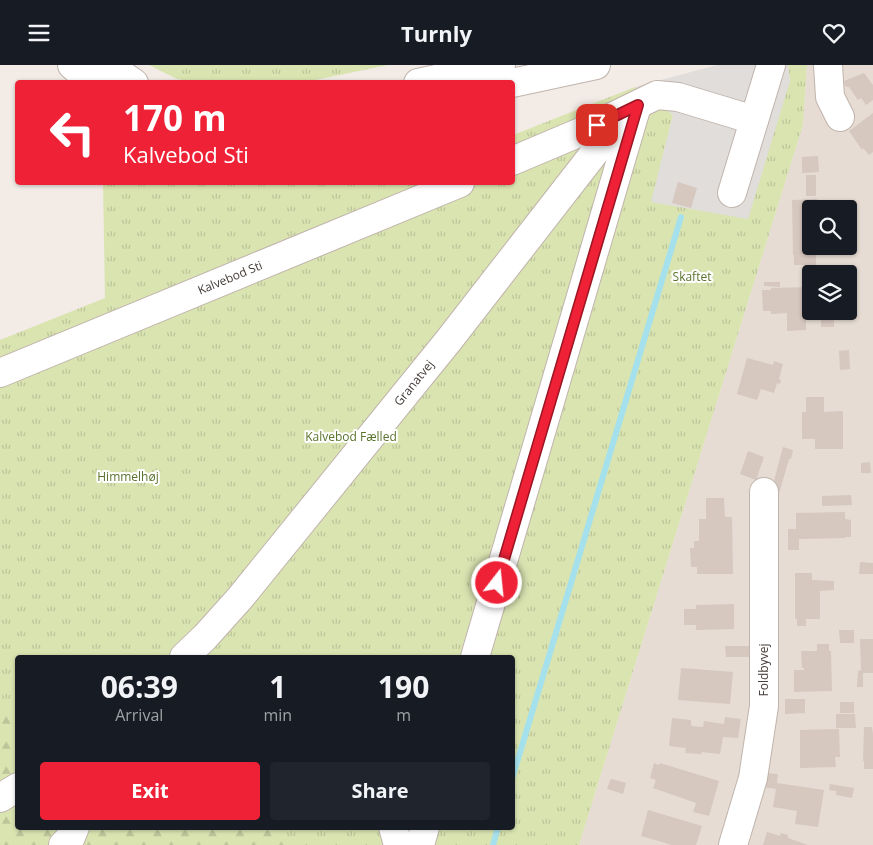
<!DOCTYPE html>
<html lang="en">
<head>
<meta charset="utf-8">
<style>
  :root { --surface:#171b24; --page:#20242c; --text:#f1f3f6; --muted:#9ea1a6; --accent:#ee2136 }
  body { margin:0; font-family:"Open Sans",sans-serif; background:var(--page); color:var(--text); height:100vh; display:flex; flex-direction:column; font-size:19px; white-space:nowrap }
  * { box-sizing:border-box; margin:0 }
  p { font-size:16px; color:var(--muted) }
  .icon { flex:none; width:28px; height:28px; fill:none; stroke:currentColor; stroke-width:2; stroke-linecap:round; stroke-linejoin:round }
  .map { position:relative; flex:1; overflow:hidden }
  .side { position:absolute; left:15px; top:590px; width:500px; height:175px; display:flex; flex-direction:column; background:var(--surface); border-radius:5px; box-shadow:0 1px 4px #0004 }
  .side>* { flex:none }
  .banner { position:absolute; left:15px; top:15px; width:500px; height:105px; border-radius:5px; box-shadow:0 1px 4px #0004; background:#ee2136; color:#fff; overflow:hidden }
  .controls { position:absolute; left:802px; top:135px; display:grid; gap:10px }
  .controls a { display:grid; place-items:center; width:55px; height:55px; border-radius:5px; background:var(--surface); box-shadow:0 1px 4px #0004; font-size:25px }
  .pin { position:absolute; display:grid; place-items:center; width:42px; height:42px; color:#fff; margin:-21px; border-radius:10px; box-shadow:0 2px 8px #0006 }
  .me { position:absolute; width:55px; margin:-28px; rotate:16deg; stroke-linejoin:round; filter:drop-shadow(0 0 4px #0008) }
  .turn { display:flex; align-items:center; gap:18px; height:105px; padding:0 25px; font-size:22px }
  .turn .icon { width:65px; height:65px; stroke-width:2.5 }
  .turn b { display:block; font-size:35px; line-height:42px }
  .eta { display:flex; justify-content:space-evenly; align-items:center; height:85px; text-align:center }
  .eta b { font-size:30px; font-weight:700; line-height:35px }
  .button { display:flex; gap:10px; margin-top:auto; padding:10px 25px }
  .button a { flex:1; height:58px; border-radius:5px; background:var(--accent); color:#fff; font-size:20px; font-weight:700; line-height:58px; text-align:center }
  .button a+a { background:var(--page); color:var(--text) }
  header { display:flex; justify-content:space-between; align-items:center; height:65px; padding:0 25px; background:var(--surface); font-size:22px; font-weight:700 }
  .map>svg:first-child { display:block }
  .residential { fill:#e6dcd4; fill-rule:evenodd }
  .grass { fill:url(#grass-tufts); fill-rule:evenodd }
  .forest { fill:url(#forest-firs) }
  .parking { fill:#e0dddb }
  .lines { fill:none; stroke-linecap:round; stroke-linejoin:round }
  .stream { stroke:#a5e1ec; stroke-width:6 }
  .building { fill:#d6c7bf }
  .minor-casing { stroke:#c0b4ac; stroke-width:30 }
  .minor { stroke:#fff; stroke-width:28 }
  .route-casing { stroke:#9b1523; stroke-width:12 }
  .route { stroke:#ee2136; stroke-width:9 }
  .labels { text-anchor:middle; stroke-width:4; stroke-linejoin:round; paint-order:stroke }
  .park-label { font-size:12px; fill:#59732c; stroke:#fff }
  .street-label { font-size:12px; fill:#443b36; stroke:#fff }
</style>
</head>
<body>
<header><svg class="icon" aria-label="menu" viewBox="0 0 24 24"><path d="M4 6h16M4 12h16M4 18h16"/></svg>Turnly<svg class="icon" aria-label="heart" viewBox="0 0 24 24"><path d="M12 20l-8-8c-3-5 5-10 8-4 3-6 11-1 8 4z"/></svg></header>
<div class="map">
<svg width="873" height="780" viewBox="0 0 873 780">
  <defs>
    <pattern id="grass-tufts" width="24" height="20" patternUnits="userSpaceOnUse" patternTransform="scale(1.25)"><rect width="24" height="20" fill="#dae4b1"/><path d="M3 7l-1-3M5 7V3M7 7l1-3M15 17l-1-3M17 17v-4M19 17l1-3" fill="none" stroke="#bcc499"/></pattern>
    <pattern id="forest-firs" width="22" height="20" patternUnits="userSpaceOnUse" patternTransform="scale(1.25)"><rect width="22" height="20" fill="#dae4b1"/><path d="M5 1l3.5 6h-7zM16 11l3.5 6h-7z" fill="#bcc499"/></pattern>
  </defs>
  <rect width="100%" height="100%" fill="#f2ebe6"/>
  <path class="residential" d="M807 0H873V780H579L803 60ZM811 144H849V181H811ZM811 209H849V246H811Z"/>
  <g class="grass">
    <polygon points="149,0 388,0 301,18 195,17 177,14"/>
    <path d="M788 0H807L803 60 579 780H0V275L105 233 103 118H512L513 70 635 22 673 50 660 102 790 16ZM18 592H512V762H18Z"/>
  </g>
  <g class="forest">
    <polygon points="0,634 18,650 17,710 0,721"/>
    <polygon points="17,730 18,762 282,763 289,780 0,780 0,740"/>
  </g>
  <polygon class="parking" points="717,0 788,0 790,16 748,154 651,137 673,50 635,22"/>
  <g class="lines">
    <g class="stream">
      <polyline points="512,714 681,152"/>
      <polyline points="493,780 498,762"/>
    </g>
  </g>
  <g class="building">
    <polygon points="864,8 873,20 873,35 866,40 861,33 858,35 849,22 845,21 844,16"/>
    <polygon points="873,48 873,87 869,90 863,83 862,85 849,66"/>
    <polygon points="818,91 819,107 802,108 802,92"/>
    <rect x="806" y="110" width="10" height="21"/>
    <polygon points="678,117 697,123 691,143 672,138"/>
    <polygon points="817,134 817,144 811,144 811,181 818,181 818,189 816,189 816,200 794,200 794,190 793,190 792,135"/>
    <polygon points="764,217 780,217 780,222 764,221"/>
    <polygon points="811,222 811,248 806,248 806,265 787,266 787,248 771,249 771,246 763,246 762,225 771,225 771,223"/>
    <rect x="821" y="252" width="13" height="10"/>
    <polygon points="849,285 850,304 840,305 839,286"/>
    <polygon points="747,293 773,300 774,296 783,299 779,314 781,315 780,319 777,318 774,328 761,324 757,335 737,329"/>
    <polygon points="806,332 824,332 824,347 843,346 843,384 815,384 815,374 802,374 802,347 806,347"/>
    <polygon points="783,382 793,385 791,394 789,394 779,429 771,427"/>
    <polygon points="748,386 764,392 756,415 740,409"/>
    <polygon points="870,397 871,408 861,408 861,398"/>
    <polygon points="851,430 852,440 822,441 822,431"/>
    <polygon points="706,433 724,433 725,452 732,452 733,509 697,509 697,502 691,502 690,483 694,483 694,476 699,476 699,454 706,454"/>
    <polygon points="845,447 845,454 851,455 851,472 846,472 846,473 799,474 799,485 788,485 788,464 796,464 796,448"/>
    <polygon points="860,497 873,498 873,509 859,509"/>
    <polygon points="795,508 812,508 812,515 834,516 834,525 820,526 820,554 806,554 806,561 797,561 797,554 795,554"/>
    <polygon points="734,539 734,564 696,565 696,560 684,560 684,544 696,544 696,540"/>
    <polygon points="839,565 854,565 854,578 840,578"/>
    <polygon points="860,574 873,574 873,608 863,608 863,622 857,622 858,606 861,605"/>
    <polygon points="817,579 829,579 829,586 831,586 832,626 794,627 794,605 804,605 804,603 802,603 801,586 817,586"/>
    <polygon points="725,581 749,581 750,592 726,592"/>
    <polygon points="681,603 733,607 730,639 678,635"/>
    <polygon points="785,634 805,634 805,648 785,649"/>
    <rect x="840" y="637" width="14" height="11"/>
    <polygon points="836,649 855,649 856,663 836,663"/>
    <polygon points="725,652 741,654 738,673 723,672 720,689 702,687 701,689 685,688 686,683 669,681 672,653 691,655 691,661 703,662 704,656 724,659"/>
    <polygon points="864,662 872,662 873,670 873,704 864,704 864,696 863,696"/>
    <polygon points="839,664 840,692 835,692 836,702 800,703 800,665"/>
    <polygon points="654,698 659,700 660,698 719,716 709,751 693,747 696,738 653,723 656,715 650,713"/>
    <polygon points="765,708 778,709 777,718 824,725 818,762 795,759 797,746 773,742 776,724 763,722"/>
    <polygon points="612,714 626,718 623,729 607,724 610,715"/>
    <polygon points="830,719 854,723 852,733 836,730 836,726 829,725"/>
    <polygon points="648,745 702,761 696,780 672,780 641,771"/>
    <polygon points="767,767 780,771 781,768 788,770 788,773 808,780 763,780"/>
  </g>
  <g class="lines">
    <g class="minor-casing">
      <g id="minor">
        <polyline points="72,0 93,18"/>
        <polyline points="108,0 134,18"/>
        <polyline points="828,0 830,32 840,52"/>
        <polyline points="418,18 501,0"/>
        <polyline points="512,18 596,0"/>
        <polyline points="512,96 583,66 657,30 678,32 754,55"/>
        <polyline points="732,128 771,0"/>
        <path id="s1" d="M0 308 460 118"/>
        <path id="s2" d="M184 592 205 572 240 533 449 275 609 69 638 40"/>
        <polyline points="475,592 636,44"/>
        <polyline points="0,733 18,722"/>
        <polyline points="393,762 398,780"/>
        <polyline points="63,780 71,772 75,762"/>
        <polyline points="420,780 425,762"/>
        <polyline points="733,780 753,713 764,641 764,427"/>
      </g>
    </g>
    <use href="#minor" class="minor"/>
  </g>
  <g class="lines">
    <g class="route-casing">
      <polyline id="route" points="497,518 638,40 597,60"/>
    </g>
    <use href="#route" class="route"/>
  </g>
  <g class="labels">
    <g class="park-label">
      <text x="692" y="216">Skaftet</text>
      <text x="351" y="376">Kalvebod Fælled</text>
      <text x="128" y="416">Himmelhøj</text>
    </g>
    <g class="street-label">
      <text dy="4" stroke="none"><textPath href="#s1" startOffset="249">Kalvebod Sti</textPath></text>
      <text dy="4" stroke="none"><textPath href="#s2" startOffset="358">Granatvej</textPath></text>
      <text transform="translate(764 605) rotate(-90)" y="4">Foldbyvej</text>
    </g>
  </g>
</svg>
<div class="controls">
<a><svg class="icon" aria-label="search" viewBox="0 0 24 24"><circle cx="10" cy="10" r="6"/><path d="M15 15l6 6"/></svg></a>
<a><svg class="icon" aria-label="layers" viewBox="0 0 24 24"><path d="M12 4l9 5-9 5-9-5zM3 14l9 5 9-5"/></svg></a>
</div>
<div class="pin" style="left:597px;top:60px;background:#d93025"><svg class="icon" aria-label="arrive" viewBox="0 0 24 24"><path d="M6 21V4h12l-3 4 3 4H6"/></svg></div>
<svg class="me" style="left:497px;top:518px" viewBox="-20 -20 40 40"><circle r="17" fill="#ee2136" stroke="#fff" stroke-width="3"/><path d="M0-11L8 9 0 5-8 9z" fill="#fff"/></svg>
<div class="banner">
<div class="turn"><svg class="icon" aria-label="left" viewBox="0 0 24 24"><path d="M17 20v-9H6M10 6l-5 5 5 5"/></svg><div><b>170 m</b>Kalvebod Sti</div></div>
</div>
<section class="side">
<div class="eta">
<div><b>06:39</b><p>Arrival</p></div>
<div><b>1</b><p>min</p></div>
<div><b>190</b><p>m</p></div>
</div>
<div class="button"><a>Exit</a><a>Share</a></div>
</section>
</div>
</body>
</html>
